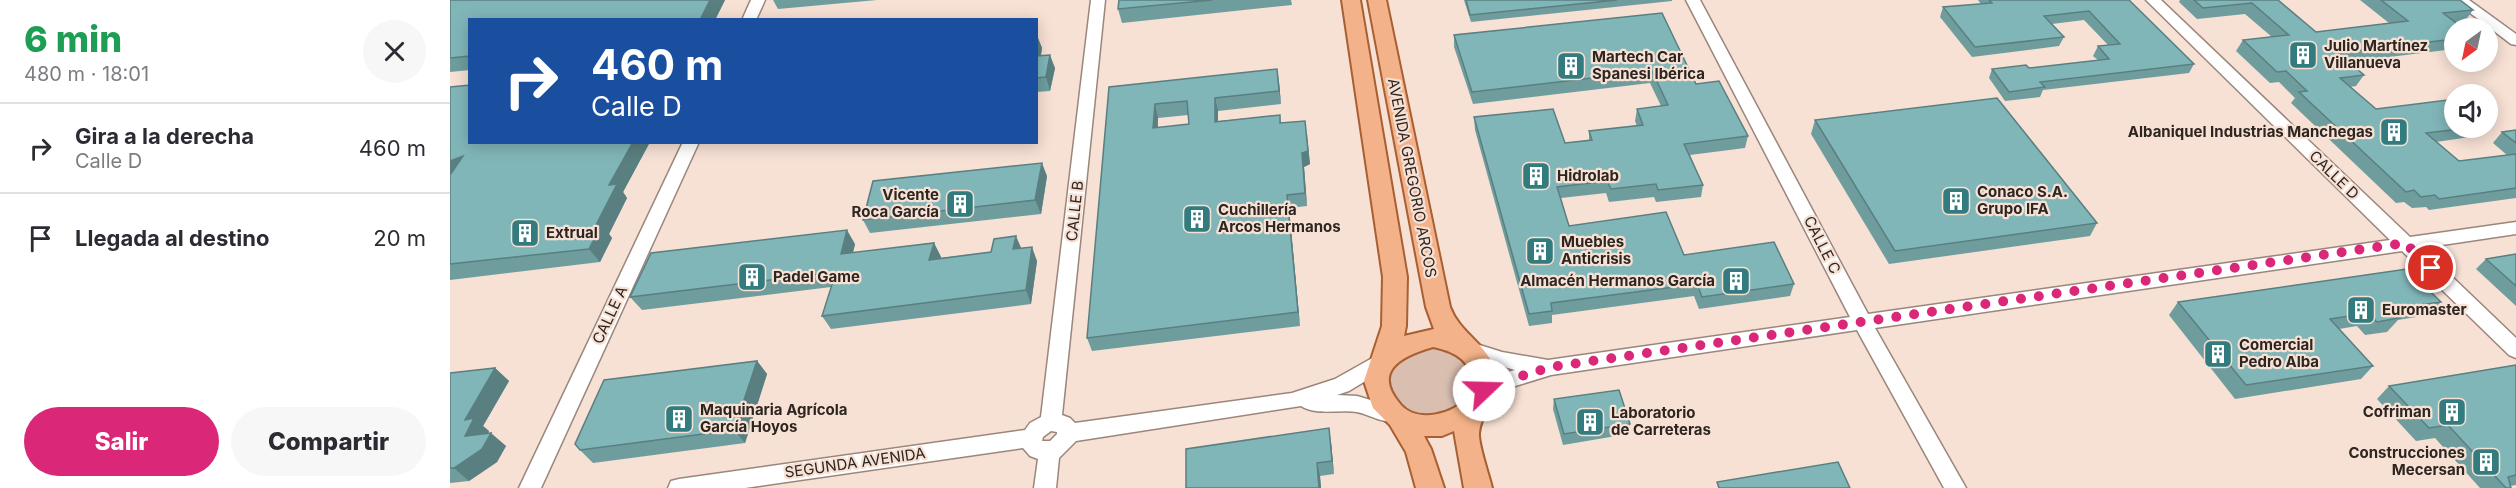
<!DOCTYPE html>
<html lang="es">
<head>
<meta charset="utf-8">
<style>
  :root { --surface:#fff; --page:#f7f7f7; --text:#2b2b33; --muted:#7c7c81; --line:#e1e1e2; --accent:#db2777 }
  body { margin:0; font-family:Inter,sans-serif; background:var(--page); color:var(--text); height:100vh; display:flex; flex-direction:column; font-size:22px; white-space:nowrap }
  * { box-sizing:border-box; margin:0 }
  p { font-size:20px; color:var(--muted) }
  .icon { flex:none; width:33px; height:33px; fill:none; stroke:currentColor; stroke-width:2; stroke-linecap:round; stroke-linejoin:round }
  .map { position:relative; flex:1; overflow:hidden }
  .panel { display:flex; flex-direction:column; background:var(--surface); width:450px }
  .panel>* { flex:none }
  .guide { position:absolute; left:18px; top:18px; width:570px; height:126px; border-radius:0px; box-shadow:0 3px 15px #0003; background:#1a4fa0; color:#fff; overflow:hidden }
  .needle { width:39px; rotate:213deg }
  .controls { position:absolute; left:1994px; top:18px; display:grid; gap:12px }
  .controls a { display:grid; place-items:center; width:54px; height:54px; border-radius:50%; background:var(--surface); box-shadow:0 3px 15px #0003; font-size:30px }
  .pin { position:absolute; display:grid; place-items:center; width:51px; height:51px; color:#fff; margin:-26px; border:3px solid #fff; border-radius:50%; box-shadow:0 2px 6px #0007 }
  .me { position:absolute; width:66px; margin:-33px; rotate:69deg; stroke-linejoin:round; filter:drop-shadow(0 0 4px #0008) }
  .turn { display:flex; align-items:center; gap:21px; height:126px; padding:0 24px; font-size:27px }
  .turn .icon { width:78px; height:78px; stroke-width:2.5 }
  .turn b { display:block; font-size:42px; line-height:51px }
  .round { display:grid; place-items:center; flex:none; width:63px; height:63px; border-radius:32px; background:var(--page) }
  .headline { display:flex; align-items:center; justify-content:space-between; height:102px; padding:0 24px }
  h1 { font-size:36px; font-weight:800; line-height:45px; color:#1e9e55 }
  .action { display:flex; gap:12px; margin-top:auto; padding:12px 24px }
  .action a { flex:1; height:69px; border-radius:36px; background:var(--accent); color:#fff; font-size:24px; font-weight:800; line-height:69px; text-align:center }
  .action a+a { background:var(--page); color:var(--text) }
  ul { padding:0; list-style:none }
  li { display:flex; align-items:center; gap:18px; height:90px; padding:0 24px; border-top:2px solid var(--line) }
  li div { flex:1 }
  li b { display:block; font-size:22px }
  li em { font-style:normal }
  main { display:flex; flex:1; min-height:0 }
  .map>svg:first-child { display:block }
  .green { fill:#dabfb1 }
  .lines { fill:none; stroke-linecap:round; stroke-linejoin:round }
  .minor-casing { stroke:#9a867b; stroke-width:3 }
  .major-casing { stroke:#a85f32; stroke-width:4 }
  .minor { fill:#fff; fill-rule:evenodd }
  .major { fill:#f3b289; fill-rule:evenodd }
  .wall { fill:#6f9d9e; fill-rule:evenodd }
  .shaded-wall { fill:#5a7f81 }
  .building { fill:#81b6b8; stroke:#5a7f81; stroke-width:1.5; fill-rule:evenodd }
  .route { stroke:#db2777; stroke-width:10; stroke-dasharray:0 18 }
  .labels { text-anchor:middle; stroke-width:4.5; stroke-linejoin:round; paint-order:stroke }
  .poi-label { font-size:15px; font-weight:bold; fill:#2d2520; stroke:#f7e0d4; text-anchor:start }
  .street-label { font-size:15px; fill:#2d2520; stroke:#f7e0d4 }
</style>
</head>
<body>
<main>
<section class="panel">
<div class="headline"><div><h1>6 min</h1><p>480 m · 18:01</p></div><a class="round"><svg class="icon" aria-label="close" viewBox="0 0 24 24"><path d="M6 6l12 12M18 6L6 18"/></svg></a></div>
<ul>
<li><svg class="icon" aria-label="right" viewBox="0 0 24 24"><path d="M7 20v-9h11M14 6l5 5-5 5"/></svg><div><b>Gira a la derecha</b><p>Calle D</p></div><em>460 m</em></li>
<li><svg class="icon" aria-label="arrive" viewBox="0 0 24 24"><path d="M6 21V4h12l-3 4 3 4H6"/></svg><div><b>Llegada al destino</b></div><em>20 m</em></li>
</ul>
<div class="action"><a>Salir</a><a>Compartir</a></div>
</section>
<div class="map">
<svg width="2066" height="488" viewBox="0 0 2066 488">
  <rect width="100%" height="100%" fill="#f7e0d4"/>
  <path class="green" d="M978 346C1051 352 1022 428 966 416 959 414 951 409 945 406L935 374 939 365Z"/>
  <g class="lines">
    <g class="minor-casing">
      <g id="minor">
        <polygon points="301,0 315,0 306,20 292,20"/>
        <path d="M641 0H655L612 415 620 418 625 423 842 393 885 379 933 352 940 354 943 360 940 366 899 391 887 395 907 396 948 408 951 414 948 420C934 425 921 415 907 412 890 409 866 416 851 406L626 441 609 458 606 488H584L588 459 580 456 573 448 295 488H218L221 481 229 479 575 430 580 423 591 417ZM601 431 607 432V434L600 441H592L593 437Z"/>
        <path d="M1236 0H1250L1418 314 1940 240 1696 0H1711L1960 237 2066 222V234L1972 248 2066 338V358L2059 355 1952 251 1425 328 1516 488H1494L1407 330 1101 375 1062 387 1038 402 1031 404 1024 402 1021 396C1028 381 1050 374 1065 370L1013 355 1010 350 1013 345 1020 342 1052 352 1098 360 1400 317Z"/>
        <polygon points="2003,0 2019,0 2066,34 2066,45 2061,44"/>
        <polygon points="233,142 249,142 91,488 69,488"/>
      </g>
    </g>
    <g class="major-casing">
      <path id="major" d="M892 0H910L957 277 956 326 954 336 984 329 976 307 918 0H936L1000 307C1010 334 1038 344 1045 371 1052 395 1031 411 1029 433 1028 444 1039 475 1042 488H1014L1004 431 992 436H974L981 449 994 488H966L956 452 940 425 923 408 914 381 932 326 933 277ZM983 347C1003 351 1023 360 1021 384 1021 389 1020 393 1017 397 1004 415 967 423 951 405 921 371 952 356 983 347Z"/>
    </g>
    <use href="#minor" class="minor"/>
    <use href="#major" class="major"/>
  </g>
  <g class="wall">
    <polygon points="0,0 275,0 265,20 20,20 20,70 0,72"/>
    <polygon points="323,0 427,0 328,9"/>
    <polygon points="669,0 841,0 842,5 672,23 668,9"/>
    <polygon points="1014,0 1222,0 1222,1 1021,22"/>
    <polygon points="1528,0 1679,0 1744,64 1739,73 1593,90 1590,97 1555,101 1539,78 1542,69 1579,68 1648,60 1643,56 1648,46 1658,45 1634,20 1602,24 1614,37 1609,46 1522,57 1490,17 1493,7 1531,4"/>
    <polygon points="1730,0 1828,0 1866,32 1939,23 1910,0 2010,0 2023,10 2015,21 2005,22 2004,49 1899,62 1914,75 1906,86 1900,87 1926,109 2004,128 2028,128 2020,137 1986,142 2009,161 2057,155 2043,143 2052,132 2066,130 2066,198 1979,210 1976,207 1962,208 1954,202 1946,203 1841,103 1845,98 1829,82 1820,83 1786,51 1793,40 1822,37 1795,14 1747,19 1729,2"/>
    <polygon points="1212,13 1246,84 1298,136 1295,148 1240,155 1253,185 1251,197 1206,202 1204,197 1159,202 1156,193 1111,198 1119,226 1344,284 1340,296 1249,309 1244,296 1102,315 1102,323 1079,326 1025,130 1024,117 1115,143 1139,140 1139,131 1187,126 1185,121 1187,109 1211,106 1200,83 1023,104 1004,47 1004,35"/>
    <polygon points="586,35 592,48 591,56 605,68 600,91 586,92"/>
    <path d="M829 82 831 104 768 111V121L830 115 831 123 857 134 860 164 854 167 857 206 839 208 850 326 642 351 637 338 659 87ZM738 115 739 124 708 128V118Z"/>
    <polygon points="0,87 20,142 200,142 173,192 177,198 159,234 162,238 150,262 0,280"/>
    <polygon points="1365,120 1647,223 1640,236 1439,264 1361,134"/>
    <polygon points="597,176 591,214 420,233 413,220"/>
    <polygon points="484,243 491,257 490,258 572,248 587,261 581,304 381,329 372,316 381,287 192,310 180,297 405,244 403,253"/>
    <polygon points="2066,254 2066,306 2026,269 2036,259"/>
    <polygon points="1728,302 1991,302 1978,315 1948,320 1937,332 1915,335 1907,326 1889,329 1923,366 1911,379 1785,399 1719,315"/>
    <polygon points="307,361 317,374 295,443 143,463 130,450"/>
    <polygon points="2066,365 2066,485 2060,486 2061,488 2030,488 1985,438 1966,441 1927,399 1939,386"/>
    <polygon points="45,368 59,381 33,426 39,431 38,433 56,446 47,462 19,481 0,483 0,373"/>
    <polygon points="1104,399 1180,424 1178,434 1113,445 1103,409"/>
    <polygon points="881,442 884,474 870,476 871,488 736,488"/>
  </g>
  <g class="shaded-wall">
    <polygon points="260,0 275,0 265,20 250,20"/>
    <polygon points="587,35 592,48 588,70 586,65 586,40"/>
    <polygon points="600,55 605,68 600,91 596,77"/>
    <polygon points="827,69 829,82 831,104 829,91"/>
    <polygon points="765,98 768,111 768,135 765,122"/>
    <polygon points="705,104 708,118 707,142 703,128"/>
    <polygon points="855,121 860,164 854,167 857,206 855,193 852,153"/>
    <polygon points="183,142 200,142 173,192 177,198 159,234 162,238 150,262 139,249 159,185"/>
    <polygon points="13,156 0,180 0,161"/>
    <polygon points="592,163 597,176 591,214 585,200"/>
    <polygon points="837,195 839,208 850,326 848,312"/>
    <polygon points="397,230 405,244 399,268 391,254"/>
    <polygon points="566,236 572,250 563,249"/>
    <polygon points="484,243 491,257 486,273 479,260"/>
    <polygon points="582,247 587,261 581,304 576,290"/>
    <polygon points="307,361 317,374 295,443 284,430"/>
    <polygon points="45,368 59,381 33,426 39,431 30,449 15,436 15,420"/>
    <polygon points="879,428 881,442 884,474 882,461"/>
    <polygon points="41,433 56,446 47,462 19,481 4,468"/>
    <polygon points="867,463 870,476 871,488 869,488"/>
  </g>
  <g class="building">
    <polygon points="0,0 260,0 250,20 20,20 20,56 0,58"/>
    <polygon points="669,0 762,0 668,9"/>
    <polygon points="1016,0 1167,0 1020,15"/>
    <polygon points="1539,0 1679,0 1744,64 1590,82 1595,87 1559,92 1542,69 1576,65 1579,68 1659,59 1648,46 1670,44 1639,11 1594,16 1614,37 1525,47 1493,7 1542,3"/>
    <polygon points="1744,0 1828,0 1866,32 1958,21 1931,0 2010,0 2023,10 1993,13 2013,28 2004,28 2004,39 1888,53 1914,75 1890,78 1926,109 1998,100 2004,105 2004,128 2018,128 1976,133 2009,161 2066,154 2066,188 1989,199 1985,195 1971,197 1964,190 1956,192 1849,92 1857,91 1836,71 1827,72 1793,40 1839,35 1802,3 1753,8"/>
    <polygon points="1212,13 1246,84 1269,81 1298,136 1234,144 1253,185 1208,190 1206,184 1161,189 1157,181 1107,187 1119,226 1216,212 1234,255 1324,242 1344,284 1252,297 1247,284 1101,303 1102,311 1079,314 1024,117 1103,109 1115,143 1142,140 1139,131 1193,125 1187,109 1218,105 1202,71 1022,92 1004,35"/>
    <polygon points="600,55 596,77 586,78 586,56"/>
    <path d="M827 69 829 91 765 98V122L830 115V123L855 121 858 151 852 153 855 193 837 195 848 312 637 338 659 87ZM737 101 739 124 703 128 705 104Z"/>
    <polygon points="20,85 20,142 183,142 159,185 167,184 146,225 151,225 139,249 0,264 0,175 13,156 0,161 0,87"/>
    <polygon points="1547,98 1647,223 1445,251 1365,120"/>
    <polygon points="2066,130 2066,143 2052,132"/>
    <polygon points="592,163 585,200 413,220 423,181"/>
    <polygon points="397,230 391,254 484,243 479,260 541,252 544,239 566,236 563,249 582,247 576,290 372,316 386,272 180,297 201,253"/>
    <polygon points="2066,254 2066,286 2036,259"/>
    <polygon points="1957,269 1991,302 1940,309 1949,318 1927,322 1918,313 1880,319 1923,366 1796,385 1728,302"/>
    <polygon points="307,361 284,430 130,450 125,444 154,380"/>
    <polygon points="2066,365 2066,475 2058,477 2061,488 2056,488 1998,425 1979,428 1939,386"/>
    <polygon points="45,368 15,420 24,418 15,436 41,433 32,449 4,468 0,468 0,373"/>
    <polygon points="1169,390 1180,424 1114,434 1104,399"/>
    <polygon points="879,428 882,461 867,463 869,488 736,488 736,449"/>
    <polygon points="1388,462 1400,488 1269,488 1267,482"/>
  </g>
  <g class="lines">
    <polyline class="route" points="1034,390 1031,396 1055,381 1101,367 1955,243 1981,268"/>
  </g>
  <defs>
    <g id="building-square" transform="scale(1.5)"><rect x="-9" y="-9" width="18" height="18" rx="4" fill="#327b7e" stroke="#f7e0d4"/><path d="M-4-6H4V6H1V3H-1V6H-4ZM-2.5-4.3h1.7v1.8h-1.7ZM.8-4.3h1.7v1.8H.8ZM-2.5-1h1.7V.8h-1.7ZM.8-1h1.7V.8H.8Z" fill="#fff"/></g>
  </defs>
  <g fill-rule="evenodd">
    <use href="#building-square" x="1853" y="55"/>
    <use href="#building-square" x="1121" y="66"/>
    <use href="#building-square" x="1944" y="132"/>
    <use href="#building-square" x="1086" y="176"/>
    <use href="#building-square" x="1506" y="201"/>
    <use href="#building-square" x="510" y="204"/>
    <use href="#building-square" x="747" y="219"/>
    <use href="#building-square" x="75" y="233"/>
    <use href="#building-square" x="1090" y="251"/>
    <use href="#building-square" x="302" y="277"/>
    <use href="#building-square" x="1286" y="281"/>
    <use href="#building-square" x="1911" y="310"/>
    <use href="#building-square" x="1768" y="354"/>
    <use href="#building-square" x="2002" y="412"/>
    <use href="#building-square" x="229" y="419"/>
    <use href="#building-square" x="1140" y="422"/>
    <use href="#building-square" x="2036" y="462"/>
  </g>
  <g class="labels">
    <g class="poi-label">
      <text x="1874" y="51">Julio Martínez<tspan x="1874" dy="17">Villanueva</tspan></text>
      <text x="1142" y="62">Martech Car<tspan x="1142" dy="17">Spanesi Ibérica</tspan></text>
      <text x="1923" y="137" text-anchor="end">Albaniquel Industrias Manchegas</text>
      <text x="1107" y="181">Hidrolab</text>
      <text x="1527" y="197">Conaco S.A.<tspan x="1527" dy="17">Grupo IFA</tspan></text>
      <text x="489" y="200" text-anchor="end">Vicente<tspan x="489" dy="17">Roca García</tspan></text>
      <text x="768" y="215">Cuchillería<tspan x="768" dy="17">Arcos Hermanos</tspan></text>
      <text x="96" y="238">Extrual</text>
      <text x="1111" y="247">Muebles<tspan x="1111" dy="17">Anticrisis</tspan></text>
      <text x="323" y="282">Padel Game</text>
      <text x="1265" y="286" text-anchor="end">Almacén Hermanos García</text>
      <text x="1932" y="315">Euromaster</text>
      <text x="1789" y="350">Comercial<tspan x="1789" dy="17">Pedro Alba</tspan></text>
      <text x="250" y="415">Maquinaria Agrícola<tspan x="250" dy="17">García Hoyos</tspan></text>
      <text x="1981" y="417" text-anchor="end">Cofriman</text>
      <text x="1161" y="418">Laboratorio<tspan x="1161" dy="17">de Carreteras</tspan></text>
      <text x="2015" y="458" text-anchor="end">Construcciones<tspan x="2015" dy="17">Mecersan</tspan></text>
    </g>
    <g class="street-label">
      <text transform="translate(1884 175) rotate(44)" y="5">CALLE D</text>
      <text transform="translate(962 178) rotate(79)" y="5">AVENIDA GREGORIO ARCOS</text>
      <text transform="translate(625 211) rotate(-84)" y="5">CALLE B</text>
      <text transform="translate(1372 245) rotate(63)" y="5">CALLE C</text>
      <text transform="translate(160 315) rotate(-65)" y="5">CALLE A</text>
      <text transform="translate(405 463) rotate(-8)" y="5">SEGUNDA AVENIDA</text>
    </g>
  </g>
</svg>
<div class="controls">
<a><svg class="needle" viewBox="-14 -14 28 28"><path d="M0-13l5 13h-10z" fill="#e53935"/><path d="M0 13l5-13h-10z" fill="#7c7c81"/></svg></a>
<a><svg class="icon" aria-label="sound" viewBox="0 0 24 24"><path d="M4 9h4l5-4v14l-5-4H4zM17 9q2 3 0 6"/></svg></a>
</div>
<div class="pin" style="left:1981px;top:268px;background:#d93025"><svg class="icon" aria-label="arrive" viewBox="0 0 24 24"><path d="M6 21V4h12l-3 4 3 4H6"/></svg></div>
<svg class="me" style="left:1034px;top:390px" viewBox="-20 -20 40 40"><circle r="19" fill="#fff"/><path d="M0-13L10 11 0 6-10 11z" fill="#db2777"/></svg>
<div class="guide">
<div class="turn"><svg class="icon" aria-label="right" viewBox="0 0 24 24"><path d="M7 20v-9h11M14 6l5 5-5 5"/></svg><div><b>460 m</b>Calle D</div></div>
</div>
</div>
</main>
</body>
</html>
